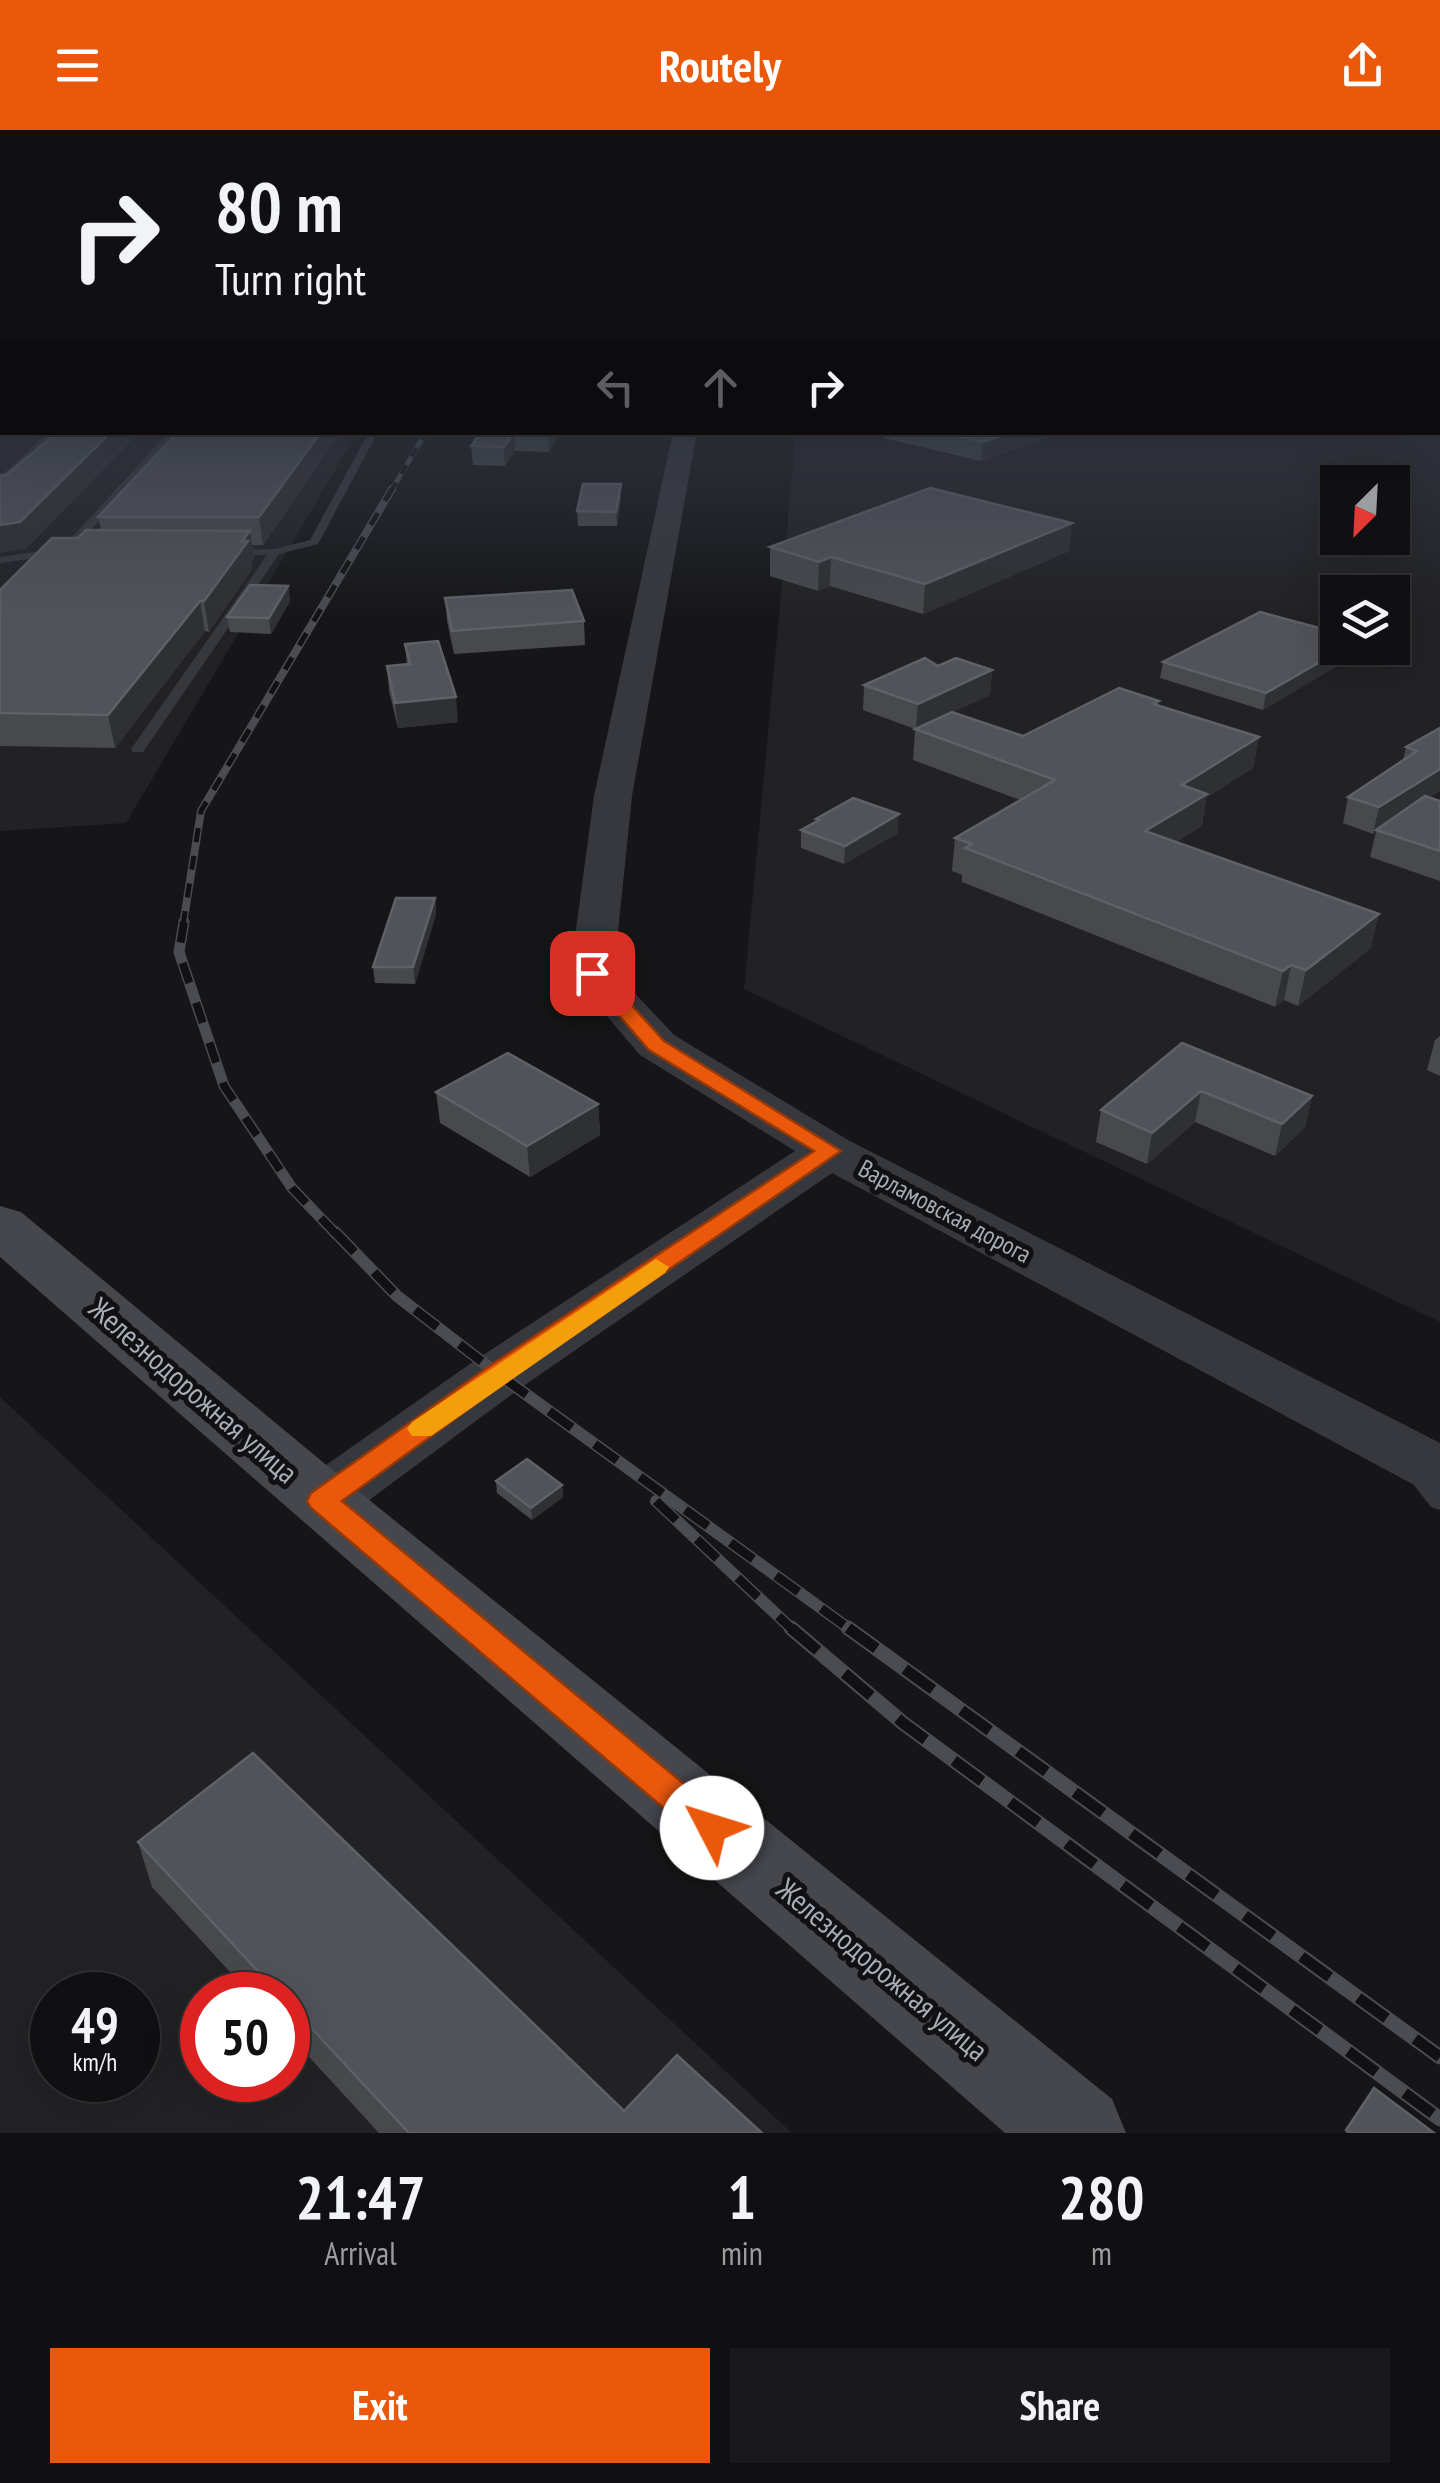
<!DOCTYPE html>
<html lang="en">
<head>
<meta charset="utf-8">
<style>
  :root { --surface:#101012; --page:#19191b; --text:#f1f3f6; --muted:#9c9d9f; --line:#303032; --accent:#ea580c }
  body { margin:0; font-family:"PT Sans Narrow",sans-serif; background:var(--page); color:var(--text); height:100vh; display:flex; flex-direction:column; font-size:38px; white-space:nowrap }
  * { box-sizing:border-box; margin:0 }
  p { font-size:32px; color:var(--muted) }
  .icon { flex:none; width:55px; height:55px; fill:none; stroke:currentColor; stroke-width:2; stroke-linecap:round; stroke-linejoin:round }
  .map { position:relative; height:2003px; overflow:hidden }
  .sheet { display:flex; flex-direction:column; background:var(--surface); flex:1 }
  .sheet>* { flex:none }
  .guide { position:absolute; left:0px; top:0px; width:1440px; height:305px; box-shadow:0 10px 40px #0002,0 0 0 2px var(--line); background:#101012; color:var(--text); overflow:hidden }
  .needle { width:65px; rotate:204deg }
  .fabs { position:absolute; left:1320px; top:335px; display:grid; gap:20px }
  .fabs a { display:grid; place-items:center; width:90px; height:90px; border-radius:0px; background:var(--surface); box-shadow:0 10px 40px #0002,0 0 0 2px var(--line); font-size:50px }
  .speed { position:absolute; left:30px; top:1842px; display:flex; gap:20px; font-size:50px; font-weight:700; text-align:center }
  .speed>* { display:grid; place-content:center; width:130px; height:130px; border-radius:50%; background:var(--surface); box-shadow:0 10px 40px #0002,0 0 0 2px var(--line); line-height:1 }
  .speed small { font-size:25px; font-weight:400 }
  .speed .limit { border:15px solid #d22; background:#fff; color:#111 }
  .pin { position:absolute; display:grid; place-items:center; width:85px; height:85px; color:#fff; margin:-42px; border-radius:20px; box-shadow:0 5px 15px #0006 }
  .me { position:absolute; width:110px; margin:-55px; rotate:310deg; stroke-linejoin:round; filter:drop-shadow(0 0 8px #0008) }
  .turn { display:flex; align-items:center; gap:35px; height:210px; padding:0 50px; font-size:45px }
  .turn .icon { width:130px; height:130px; stroke-width:2.5 }
  .turn b { display:block; font-size:70px; line-height:85px }
  .lanes { display:flex; align-items:center; height:95px; padding:0 50px; background:#0003; justify-content:center; gap:50px; direction:ltr }
  .lanes .off { opacity:.35 }
  .eta { display:flex; justify-content:space-evenly; align-items:center; height:170px; text-align:center }
  .eta b { font-size:60px; font-weight:600; line-height:70px }
  .button { display:flex; gap:20px; margin-top:auto; padding:20px 50px }
  .button a { flex:1; height:115px; border-radius:0px; background:var(--accent); color:#fff; font-size:40px; font-weight:600; line-height:115px; text-align:center }
  .button a+a { background:var(--page); color:var(--text) }
  header { display:flex; justify-content:space-between; align-items:center; height:130px; padding:0 50px; background:var(--accent); color:#fff; font-size:45px; font-weight:600 }
  .map>svg:first-child { display:block }
  .built { fill:#222225; fill-rule:evenodd }
  .lines { fill:none; stroke-linecap:round; stroke-linejoin:round }
  .service { fill:#37383d; fill-rule:evenodd }
  .tertiary { fill:#37383d; fill-rule:evenodd }
  .secondary { fill:#45474d; fill-rule:evenodd }
  .rail-far4-casing { stroke:#4a4c52; stroke-width:5 }
  .rail-far3-casing { stroke:#4a4c52; stroke-width:8 }
  .rail-far2-casing { stroke:#4a4c52; stroke-width:11 }
  .rail-far1-casing { stroke:#4a4c52; stroke-width:12 }
  .rail-casing { stroke:#4a4c52; stroke-width:15 }
  .rail-far4 { stroke:#111113; stroke-width:4; stroke-dasharray:10; stroke-linecap:butt }
  .rail-far3 { stroke:#111113; stroke-width:5; stroke-dasharray:14; stroke-linecap:butt }
  .rail-far2 { stroke:#111113; stroke-width:8; stroke-dasharray:21; stroke-linecap:butt }
  .rail-far1 { stroke:#111113; stroke-width:9; stroke-dasharray:28; stroke-linecap:butt }
  .rail { stroke:#111113; stroke-width:11; stroke-dasharray:35; stroke-linecap:butt }
  .wall { fill:#47494d }
  .shaded-wall { fill:#2f3033 }
  .building { fill:#525359; stroke:#5f6168; stroke-width:2.5 }
  .route { fill:#ea580c; stroke:#983908; stroke-width:2.5 }
  .slow { fill:#f59e0b }
  .labels { text-anchor:middle; stroke-width:10; stroke-linejoin:round; paint-order:stroke }
  .street-label { font-size:25px; fill:#a8adb8; stroke:#111113 }
  .near-street-label { font-size:30px; fill:#a8adb8; stroke:#111113 }
</style>
</head>
<body>
<header><svg class="icon" aria-label="menu" viewBox="0 0 24 24"><path d="M4 6h16M4 12h16M4 18h16"/></svg>Routely<svg class="icon" aria-label="share" viewBox="0 0 24 24"><path d="M12 15V3M7 8l5-5 5 5M5 13v7h14v-7"/></svg></header>
<div class="map">
<svg width="1440" height="2003" viewBox="0 0 1440 2003">
  <rect width="100%" height="100%" fill="#161618"/>
  <g class="built">
    <path d="M1438 210H1440V1192L744 859 796 303 1438 302ZM1338 352H1392V408H1338ZM1338 462H1392V518H1338Z"/>
    <polygon points="0,218 2,302 357,303 126,693 0,701"/>
    <path d="M0 1267 792 2003H0ZM52 1865H138V1950H52ZM202 1865H288V1950H202Z"/>
  </g>
  <g class="lines">
    <g class="service">
      <polygon points="48,302 58,302 0,356 0,347"/>
      <polygon points="169,302 179,302 70,423 0,433 0,427 62,418"/>
      <polygon points="369,302 378,302 318,414 279,424 143,622 133,622 131,619 267,425 228,425 222,422 224,420 275,419 310,410"/>
      <polygon points="1416,1332 1425,1334 1440,1352 1440,1380 1431,1377 1403,1341 1407,1334"/>
    </g>
    <polygon class="tertiary" points="673,302 697,302 632,666 614,841 674,905 848,1010 1440,1313 1440,1364 1418,1357 832,1043 519,1259 345,1388 322,1395 299,1388 290,1371 299,1354 477,1229 795,1021 640,925 570,843 594,666"/>
    <polygon class="secondary" points="0,1076 21,1082 347,1352 1112,1969 1126,2003 1005,2003 0,1127"/>
    <g class="rail-far4-casing">
      <polyline id="rail-far4" points="391,361 426,302"/>
    </g>
    <g class="rail-far3-casing">
      <polyline id="rail-far3" points="183,795 201,681 392,359"/>
    </g>
    <g class="rail-far2-casing">
      <polyline id="rail-far2" points="184,792 179,822 224,956 292,1058 337,1105"/>
    </g>
    <g class="rail-far1-casing">
      <g id="rail-far1">
        <polyline points="335,1102 397,1166 498,1244 851,1500"/>
        <polyline points="656,1371 793,1500"/>
      </g>
    </g>
    <g class="rail-casing">
      <g id="rail">
        <polyline points="791,1498 903,1593 1440,1989"/>
        <polyline points="848,1498 1440,1927"/>
      </g>
    </g>
    <use href="#rail-far4" class="rail-far4"/>
    <use href="#rail-far3" class="rail-far3"/>
    <use href="#rail-far2" class="rail-far2"/>
    <use href="#rail-far1" class="rail-far1"/>
    <use href="#rail" class="rail"/>
  </g>
  <g class="wall">
    <polygon points="341,302 263,415 252,415 254,429 251,433 252,439 209,502 205,501 115,618 0,616 0,460 78,408 101,400 98,387"/>
    <polygon points="481,302 560,302 549,322 515,321 505,336 473,335 471,316"/>
    <polygon points="884,302 1061,302 981,331 884,308"/>
    <polygon points="621,354 621,368 617,396 578,396 577,381"/>
    <polygon points="770,417 1069,421 923,484 830,456 818,461 770,446"/>
    <polygon points="288,456 290,471 271,504 230,502 227,487"/>
    <polygon points="445,468 584,491 585,515 454,524 447,491"/>
    <polygon points="405,514 458,592 398,598 389,561 387,536 407,535"/>
    <polygon points="1338,518 1357,518 1355,525 1263,580 1160,548 1163,532"/>
    <polygon points="938,536 992,540 990,565 953,582 1023,606 1159,571 1158,576 1259,607 1253,638 1206,668 1202,696 1176,712 1371,818 1298,876 1284,870 1275,877 962,752 962,745 952,741 955,708 1020,670 913,630 915,599 863,580 864,555"/>
    <polygon points="1440,598 1440,661 1430,667 1440,671 1440,751 1370,727 1376,702 1373,704 1343,693 1348,667 1403,630 1406,617"/>
    <polygon points="816,689 898,703 844,734 801,718 801,700 816,692"/>
    <polygon points="435,768 436,784 415,854 375,853 373,837"/>
    <polygon points="1440,906 1440,946 1427,940 1435,910"/>
    <polygon points="1182,913 1312,966 1305,997 1275,1026 1195,992 1147,1034 1096,1012 1101,980"/>
    <polygon points="436,962 598,974 600,1005 530,1047 440,993"/>
    <polygon points="496,1351 562,1355 563,1367 532,1390 497,1363"/>
    <polygon points="138,1712 624,1981 762,2003 379,2003 288,1904 288,1865 251,1865 152,1757"/>
  </g>
  <g class="shaded-wall">
    <polygon points="2,220 2,240 0,241 0,222"/>
    <polygon points="111,302 140,302 26,419 0,423 0,395"/>
    <polygon points="321,302 341,302 263,415 259,387"/>
    <polygon points="514,302 515,321 505,336 504,317"/>
    <polygon points="560,302 549,322 548,303"/>
    <polygon points="1010,302 1061,302 981,331 983,312"/>
    <polygon points="621,354 621,368 617,396 616,382"/>
    <polygon points="1072,393 1069,421 923,484 925,454"/>
    <polygon points="250,401 254,429 251,433 252,439 209,502 204,471"/>
    <polygon points="831,427 830,456 818,461 819,432"/>
    <polygon points="288,456 290,471 271,504 269,488"/>
    <polygon points="200,471 205,501 115,618 108,585"/>
    <polygon points="1344,518 1357,518 1355,525 1263,580 1266,563"/>
    <polygon points="992,540 990,565 916,599 918,574"/>
    <polygon points="456,567 458,592 398,598 395,573"/>
    <polygon points="1259,607 1253,638 1206,668 1202,696 1140,734 1145,701 1182,655"/>
    <polygon points="1440,639 1440,661 1373,704 1379,677"/>
    <polygon points="899,684 898,703 844,734 845,716"/>
    <polygon points="435,768 436,784 415,854 413,837"/>
    <polygon points="1379,784 1371,818 1298,876 1306,840"/>
    <polygon points="1291,835 1284,870 1275,877 1283,841"/>
    <polygon points="1201,961 1195,992 1147,1034 1152,1003"/>
    <polygon points="1312,966 1305,997 1275,1026 1282,994"/>
    <polygon points="598,974 600,1005 530,1047 527,1016"/>
    <polygon points="562,1355 563,1367 532,1390 531,1378"/>
  </g>
  <g class="building">
    <polygon points="58,302 111,302 20,392 0,395 0,345 6,345"/>
    <polygon points="178,302 321,302 259,387 98,387"/>
    <polygon points="481,302 514,302 504,317 471,316"/>
    <polygon points="943,302 1010,302 983,312"/>
    <polygon points="583,354 621,354 616,382 577,381"/>
    <polygon points="930,358 1072,393 925,454 831,427 819,432 770,417"/>
    <polygon points="86,400 250,401 242,411 248,411 204,471 200,471 108,585 0,583 0,460 52,408 78,408"/>
    <polygon points="250,455 288,456 269,488 227,487"/>
    <polygon points="572,460 584,491 452,501 445,468"/>
    <polygon points="1260,482 1338,503 1338,518 1344,518 1266,563 1163,532"/>
    <polygon points="438,511 456,567 395,573 387,536 410,534 405,514"/>
    <polygon points="925,528 938,536 956,528 992,540 918,574 864,555"/>
    <polygon points="1119,558 1159,571 1153,574 1259,607 1182,655 1207,664 1145,701 1379,784 1306,840 1291,835 1283,841 965,718 972,714 955,708 1055,650 915,599 952,582 1023,606"/>
    <polygon points="1440,598 1440,639 1379,677 1348,667 1417,621 1406,617"/>
    <polygon points="1425,666 1440,671 1440,721 1376,700"/>
    <polygon points="853,668 899,684 845,716 801,700 819,690 816,689"/>
    <polygon points="396,768 435,768 413,837 373,837"/>
    <polygon points="1182,913 1312,966 1282,994 1201,961 1152,1003 1101,980"/>
    <polygon points="508,923 598,974 527,1016 436,962"/>
    <polygon points="527,1329 562,1355 531,1378 496,1351"/>
    <polygon points="253,1623 624,1981 677,1925 762,2003 409,2003 288,1873 288,1865 280,1865 138,1712"/>
    <polygon points="1374,1958 1434,2003 1349,2003 1346,2000"/>
  </g>
  <linearGradient id="sky" x2="0" y2="1"><stop stop-color="#0c0c0d"/><stop offset="0.43" stop-color="#363c48"/><stop offset="1" stop-color="#363c48" stop-opacity="0"/></linearGradient>
  <rect width="1440" height="491" fill="url(#sky)"/>
  <polygon class="route" points="592,837 599,839 664,911 841,1021 507,1251 342,1371 724,1687 730,1698 724,1709 712,1713 700,1709 311,1378 307,1371 311,1363 488,1237 814,1021 649,920 582,843"/>
  <polygon class="slow" points="656,1129 669,1137 665,1143 431,1306 412,1306 407,1299 412,1292"/>
  <g class="labels">
    <g class="street-label">
      <text transform="translate(945 1081) rotate(28)" y="9">Варламовская дорога</text>
    </g>
    <g class="near-street-label">
      <text transform="translate(193 1261) rotate(41)" y="10">Железнодорожная улица</text>
      <text transform="translate(882 1840) rotate(40)" y="10">Железнодорожная улица</text>
    </g>
  </g>
</svg>
<div class="fabs">
<a><svg class="needle" viewBox="-14 -14 28 28"><path d="M0-13l5 13h-10z" fill="#e53935"/><path d="M0 13l5-13h-10z" fill="#9c9d9f"/></svg></a>
<a><svg class="icon" aria-label="layers" viewBox="0 0 24 24"><path d="M12 4l9 5-9 5-9-5zM3 14l9 5 9-5"/></svg></a>
</div>
<div class="speed"><div>49<small>km/h</small></div><div class="limit">50</div></div>
<div class="pin" style="left:592px;top:843px;background:#d93025"><svg class="icon" aria-label="arrive" viewBox="0 0 24 24"><path d="M6 21V4h12l-3 4 3 4H6"/></svg></div>
<svg class="me" style="left:712px;top:1698px" viewBox="-20 -20 40 40"><circle r="19" fill="#fff"/><path d="M0-13L10 11 0 6-10 11z" fill="#ea580c"/></svg>
<div class="guide">
<div class="turn"><svg class="icon" aria-label="right" viewBox="0 0 24 24"><path d="M7 20v-9h11M14 6l5 5-5 5"/></svg><div><b>80 m</b>Turn right</div></div>
<div class="lanes"><svg class="icon off" aria-label="left" viewBox="0 0 24 24"><path d="M17 20v-9H6M10 6l-5 5 5 5"/></svg><svg class="icon off" aria-label="ahead" viewBox="0 0 24 24"><path d="M12 20V5M6 11l6-6 6 6"/></svg><svg class="icon" aria-label="right" viewBox="0 0 24 24"><path d="M7 20v-9h11M14 6l5 5-5 5"/></svg></div>
</div>
</div>
<section class="sheet">
<div class="eta">
<div><b>21:47</b><p>Arrival</p></div>
<div><b>1</b><p>min</p></div>
<div><b>280</b><p>m</p></div>
</div>
<div class="button"><a>Exit</a><a>Share</a></div>
</section>
</body>
</html>
